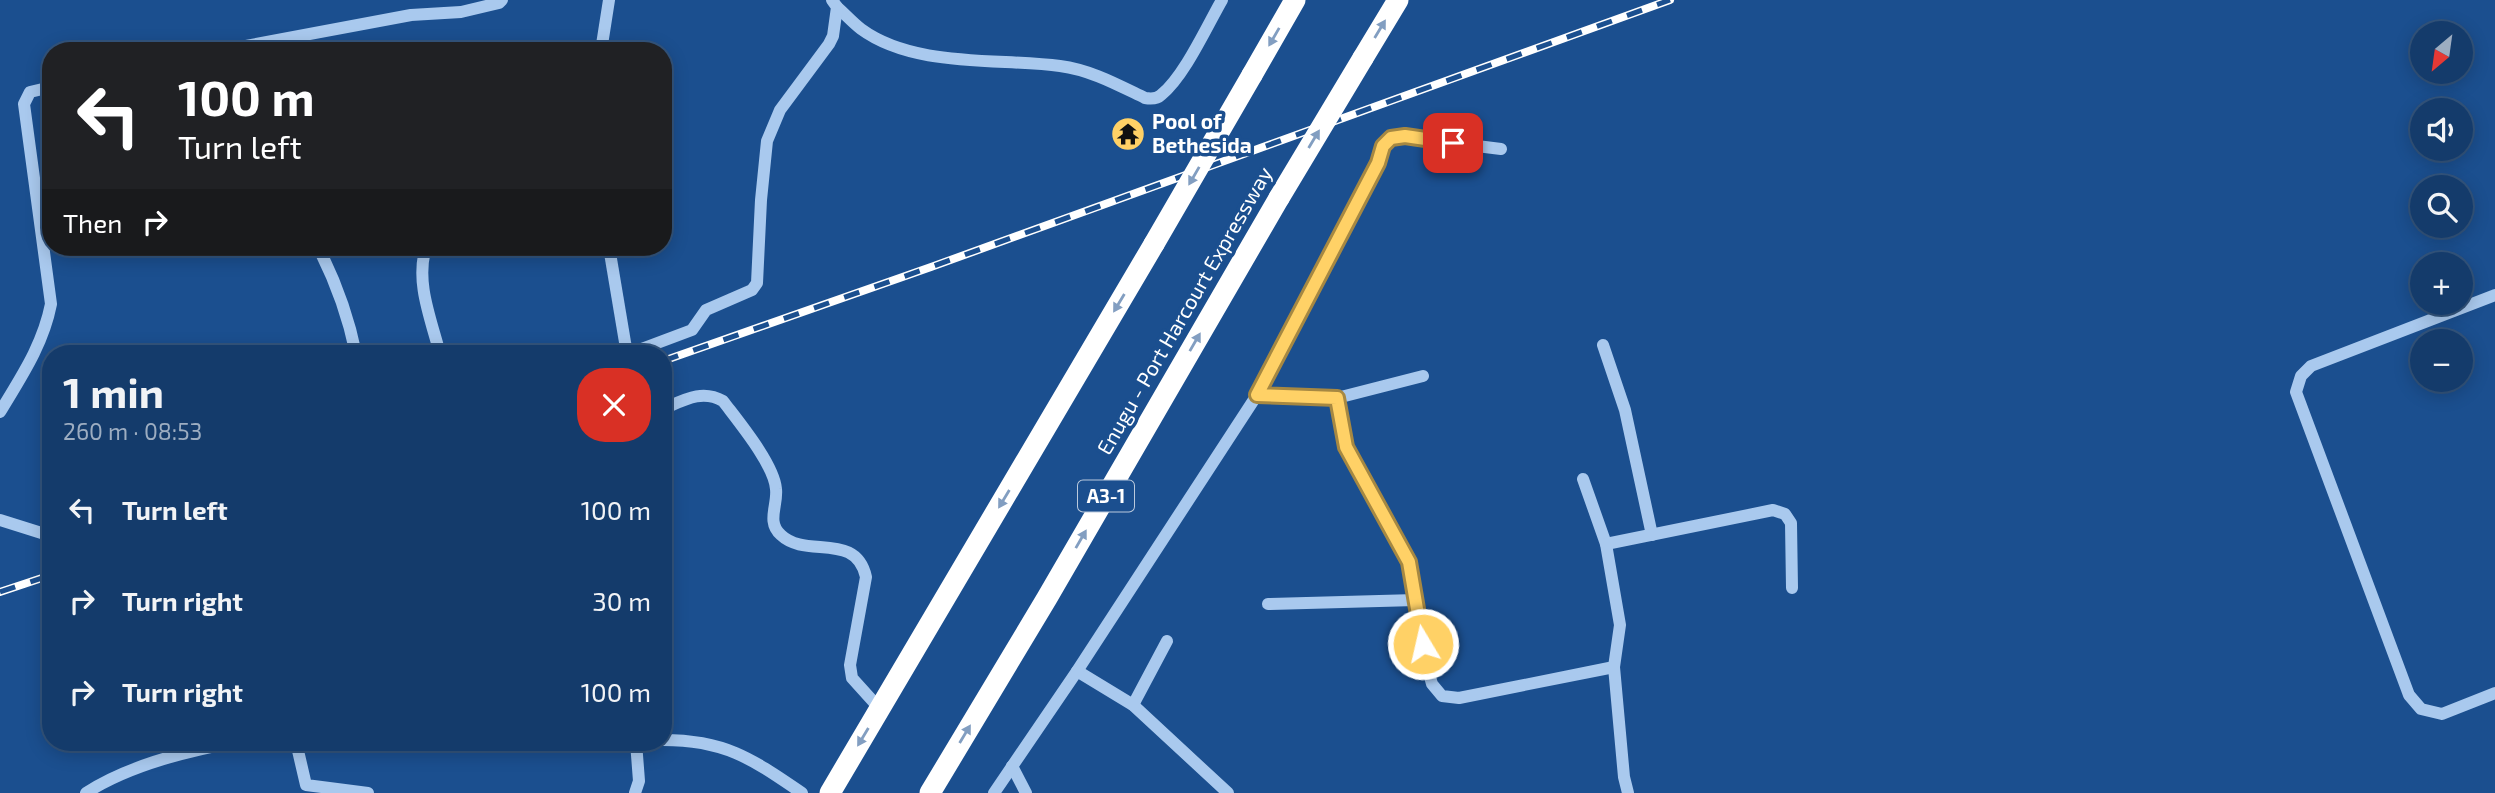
<!DOCTYPE html>
<html lang="en">
<head>
<meta charset="utf-8">
<style>
  :root { --surface:#143b6b; --page:#214673; --text:#f1f3f6; --muted:#9dadc1; --line:#33557e }
  body { margin:0; font-family:"Exo 2",sans-serif; background:var(--page); color:var(--text); height:100vh; display:flex; flex-direction:column; font-size:26px; white-space:nowrap }
  * { box-sizing:border-box; margin:0 }
  p { font-size:23px; color:var(--muted) }
  .icon { flex:none; width:38px; height:38px; fill:none; stroke:currentColor; stroke-width:2; stroke-linecap:round; stroke-linejoin:round }
  .map { position:relative; flex:1; overflow:hidden }
  .panel { position:absolute; left:42px; top:345px; width:630px; height:406px; display:flex; flex-direction:column; background:var(--surface); border-radius:28px; box-shadow:0 4px 18px #0003,0 0 0 2px var(--line) }
  .panel>* { flex:none }
  .guide { position:absolute; left:42px; top:42px; width:630px; height:214px; border-radius:28px; box-shadow:0 4px 18px #0003,0 0 0 2px var(--line); background:#202124; color:#fff; overflow:hidden }
  .needle { width:46px; rotate:209deg }
  .fabs { position:absolute; left:2410px; top:21px; display:grid; gap:14px }
  .fabs a { display:grid; place-items:center; width:63px; height:63px; border-radius:50%; background:var(--surface); box-shadow:0 4px 18px #0003,0 0 0 2px var(--line); font-size:35px }
  .pin { position:absolute; display:grid; place-items:center; width:60px; height:60px; color:#fff; margin:-30px; border-radius:14px; box-shadow:0 4px 10px #0006 }
  .me { position:absolute; width:77px; margin:-38px; rotate:351deg; stroke-linejoin:round; filter:drop-shadow(0 0 5px #0008) }
  .turn { display:flex; align-items:center; gap:24px; height:147px; padding:0 21px; font-size:32px }
  .turn .icon { width:91px; height:91px; stroke-width:2.5 }
  .turn b { display:block; font-size:49px; line-height:60px }
  .then { display:flex; align-items:center; height:66px; padding:0 21px; background:#0003; gap:14px; font-size:26px }
  .round { display:grid; place-items:center; flex:none; width:74px; height:74px; border-radius:28px; background:var(--page) }
  .headline { display:flex; align-items:center; justify-content:space-between; height:119px; padding:0 21px }
  h1 { font-size:42px; font-weight:700; line-height:52px }
  ul { padding:0; list-style:none }
  li { display:flex; align-items:center; gap:21px; height:91px; padding:0 21px }
  li div { flex:1 }
  li b { display:block; font-size:26px }
  li em { font-style:normal }
  .map>svg:first-child { display:block }
  .lines { fill:none; stroke-linecap:round; stroke-linejoin:round }
  .minor { stroke:#a9c9ee; stroke-width:12 }
  .highway { stroke:#fff; stroke-width:21 }
  .rail-casing { stroke:#fff; stroke-width:8 }
  .rail { stroke:#1b4f8f; stroke-width:5; stroke-dasharray:16; stroke-linecap:butt }
  .highway-bridge { stroke:#fff; stroke-width:21 }
  .oneway { fill:#829ec1 }
  .route-casing { stroke:#a68842; stroke-width:18 }
  .route { stroke:#ffd166; stroke-width:12 }
  .labels { text-anchor:middle; stroke-width:7; stroke-linejoin:round; paint-order:stroke }
  .shield { fill:#1b4f8f; stroke:#bbcadd; stroke-width:2 }
  .shield-label { font-size:19px; font-weight:bold; fill:#fff }
  .poi-label { font-size:21px; font-weight:bold; fill:#fff; stroke:#1b4f8f; text-anchor:start }
  .street-label { font-size:21px; fill:#fff; stroke:#1b4f8f }
</style>
</head>
<body>
<div class="map">
<svg width="2495" height="793" viewBox="0 0 2495 793">
  <rect width="100%" height="100%" fill="#1b4f8f"/>
  <g class="lines">
    <g class="minor">
      <path d="M837 7C845 14 853 23 861 29 914 68 999 58 1060 66 1091 70 1118 85 1145 98 1151 99 1157 99 1161 95 1184 77 1207 26 1222 0"/>
      <polyline points="219,51 411,15 461,12 499,3 502,0"/>
      <polyline points="601,51 609,0"/>
      <path d="M318 247C336 282 348 315 356 354"/>
      <path d="M426 247C415 282 431 319 440 354"/>
      <polyline points="609,247 627,354"/>
      <polyline points="2495,295 2311,366 2301,376 2296,392 2409,695 2421,709 2442,714 2495,693"/>
      <polyline points="1603,345 1625,410 1652,535"/>
      <polyline points="628,354 692,330 706,310 752,290 757,283 761,200 767,141 780,110 829,44 833,36 837,7 832,0"/>
      <polyline points="1257,395 1337,398 1423,376"/>
      <polyline points="1337,398 1346,447 1409,562 1427,666 1432,684 1442,696 1459,698 1614,667"/>
      <path d="M663 409C684 400 702 389 723 401 738 421 774 464 776 489 778 505 766 522 781 535 806 559 856 531 866 577L850 665 852 678 880 709"/>
      <path d="M0 412C21 377 43 345 51 304L24 104 30 92 51 87"/>
      <polyline points="1583,479 1606,544 1620,625 1614,667 1624,777 1628,793"/>
      <polyline points="0,520 51,536"/>
      <polyline points="1606,544 1773,510 1785,514 1791,523 1792,588"/>
      <polyline points="1268,604 1416,600"/>
      <polyline points="1077,671 1133,705 1228,793"/>
      <polyline points="1133,705 1167,641"/>
      <path d="M663 740C726 740 752 759 802 793"/>
      <polyline points="296,742 306,785 368,793"/>
      <polyline points="1012,766 1026,793"/>
      <path d="M86 793C129 765 186 751 236 742"/>
      <polyline points="635,793 639,781 636,742"/>
      <polyline points="994,793 1077,671 1257,395 1378,163 1383,147 1391,138 1405,137 1501,149"/>
    </g>
    <g class="highway">
      <polyline points="1363,58 1398,0"/>
      <polyline points="1252,75 1295,0"/>
      <polyline points="830,793 1154,244"/>
      <polyline points="930,793 1047,598 1279,198"/>
    </g>
    <g class="rail-casing">
      <g id="rail">
        <polyline points="663,361 931,267 1670,0"/>
        <polyline points="0,592 51,575"/>
      </g>
    </g>
    <use href="#rail" class="rail"/>
    <g class="highway-bridge">
      <polyline points="1279,198 1363,58"/>
      <polyline points="1154,244 1252,75"/>
    </g>
  </g>
  <defs><path id="oneway-solid" d="M-6-.8H1V-3.2L6.5 0L1 3.2V.8H-6Z" transform="scale(1.75)"/></defs>
  <g class="oneway">
    <use href="#oneway-solid" transform="translate(1380 29) rotate(-59)"/>
    <use href="#oneway-solid" transform="translate(1274 37) rotate(120)"/>
    <use href="#oneway-solid" transform="translate(1314 139) rotate(-59)"/>
    <use href="#oneway-solid" transform="translate(1194 176) rotate(120)"/>
    <use href="#oneway-solid" transform="translate(1119 303) rotate(121)"/>
    <use href="#oneway-solid" transform="translate(1195 342) rotate(-60)"/>
    <use href="#oneway-solid" transform="translate(1004 499) rotate(121)"/>
    <use href="#oneway-solid" transform="translate(1081 539) rotate(-60)"/>
    <use href="#oneway-solid" transform="translate(965 734) rotate(-59)"/>
    <use href="#oneway-solid" transform="translate(863 737) rotate(121)"/>
  </g>
  <g class="lines">
    <g class="route-casing">
      <polyline id="route" points="1423,644 1409,562 1346,447 1337,398 1257,395 1378,163 1383,146 1391,138 1405,136 1453,143"/>
    </g>
    <use href="#route" class="route"/>
  </g>
  <defs>
    <g id="temple-disc" transform="scale(1.75)"><circle r="9.5" fill="#ffd166" stroke="#1b4f8f"/><path d="M0-6L5-2H3V0L6.5 2.5H4V6H1.5V3h-3V6H-4V2.5H-6.5L-3 0V-2H-5Z" fill="#111"/></g>
  </defs>
  <g fill-rule="evenodd">
    <use href="#temple-disc" x="1128" y="134"/>
  </g>
  <g class="labels">
    <rect class="shield" x="1078" y="480.5" width="56" height="31" rx="5"/>
    <g class="shield-label">
      <text x="1106" y="503">A3-1</text>
    </g>
    <g class="poi-label">
      <text x="1152" y="129">Pool of<tspan x="1152" dy="24">Bethesida</tspan></text>
    </g>
    <g class="street-label">
      <text transform="translate(1185 311) rotate(-60)" y="7">Enugu - Port Harcourt Expressway</text>
    </g>
  </g>
</svg>
<div class="fabs">
<a><svg class="needle" viewBox="-14 -14 28 28"><path d="M0-13l5 13h-10z" fill="#e53935"/><path d="M0 13l5-13h-10z" fill="#9dadc1"/></svg></a>
<a><svg class="icon" aria-label="sound" viewBox="0 0 24 24"><path d="M4 9h4l5-4v14l-5-4H4zM17 9q2 3 0 6"/></svg></a>
<a><svg class="icon" aria-label="search" viewBox="0 0 24 24"><circle cx="10" cy="10" r="6"/><path d="M15 15l6 6"/></svg></a>
<a>+</a>
<a>−</a>
</div>
<div class="pin" style="left:1453px;top:143px;background:#d93025"><svg class="icon" aria-label="arrive" viewBox="0 0 24 24"><path d="M6 21V4h12l-3 4 3 4H6"/></svg></div>
<svg class="me" style="left:1423px;top:644px" viewBox="-20 -20 40 40"><circle r="17" fill="#ffd166" stroke="#fff" stroke-width="3"/><path d="M0-11L8 9 0 5-8 9z" fill="#fff"/></svg>
<div class="guide">
<div class="turn"><svg class="icon" aria-label="left" viewBox="0 0 24 24"><path d="M17 20v-9H6M10 6l-5 5 5 5"/></svg><div><b>100 m</b>Turn left</div></div>
<div class="then">Then<svg class="icon" aria-label="right" viewBox="0 0 24 24"><path d="M7 20v-9h11M14 6l5 5-5 5"/></svg></div>
</div>
<section class="panel">
<div class="headline"><div><h1>1 min</h1><p>260 m · 08:53</p></div><a class="round" style="background:#d93025;color:#fff"><svg class="icon" aria-label="close" viewBox="0 0 24 24"><path d="M6 6l12 12M18 6L6 18"/></svg></a></div>
<ul>
<li><svg class="icon" aria-label="left" viewBox="0 0 24 24"><path d="M17 20v-9H6M10 6l-5 5 5 5"/></svg><div><b>Turn left</b></div><em>100 m</em></li>
<li><svg class="icon" aria-label="right" viewBox="0 0 24 24"><path d="M7 20v-9h11M14 6l5 5-5 5"/></svg><div><b>Turn right</b></div><em>30 m</em></li>
<li><svg class="icon" aria-label="right" viewBox="0 0 24 24"><path d="M7 20v-9h11M14 6l5 5-5 5"/></svg><div><b>Turn right</b></div><em>100 m</em></li>
</ul>
</section>
</div>
</body>
</html>
